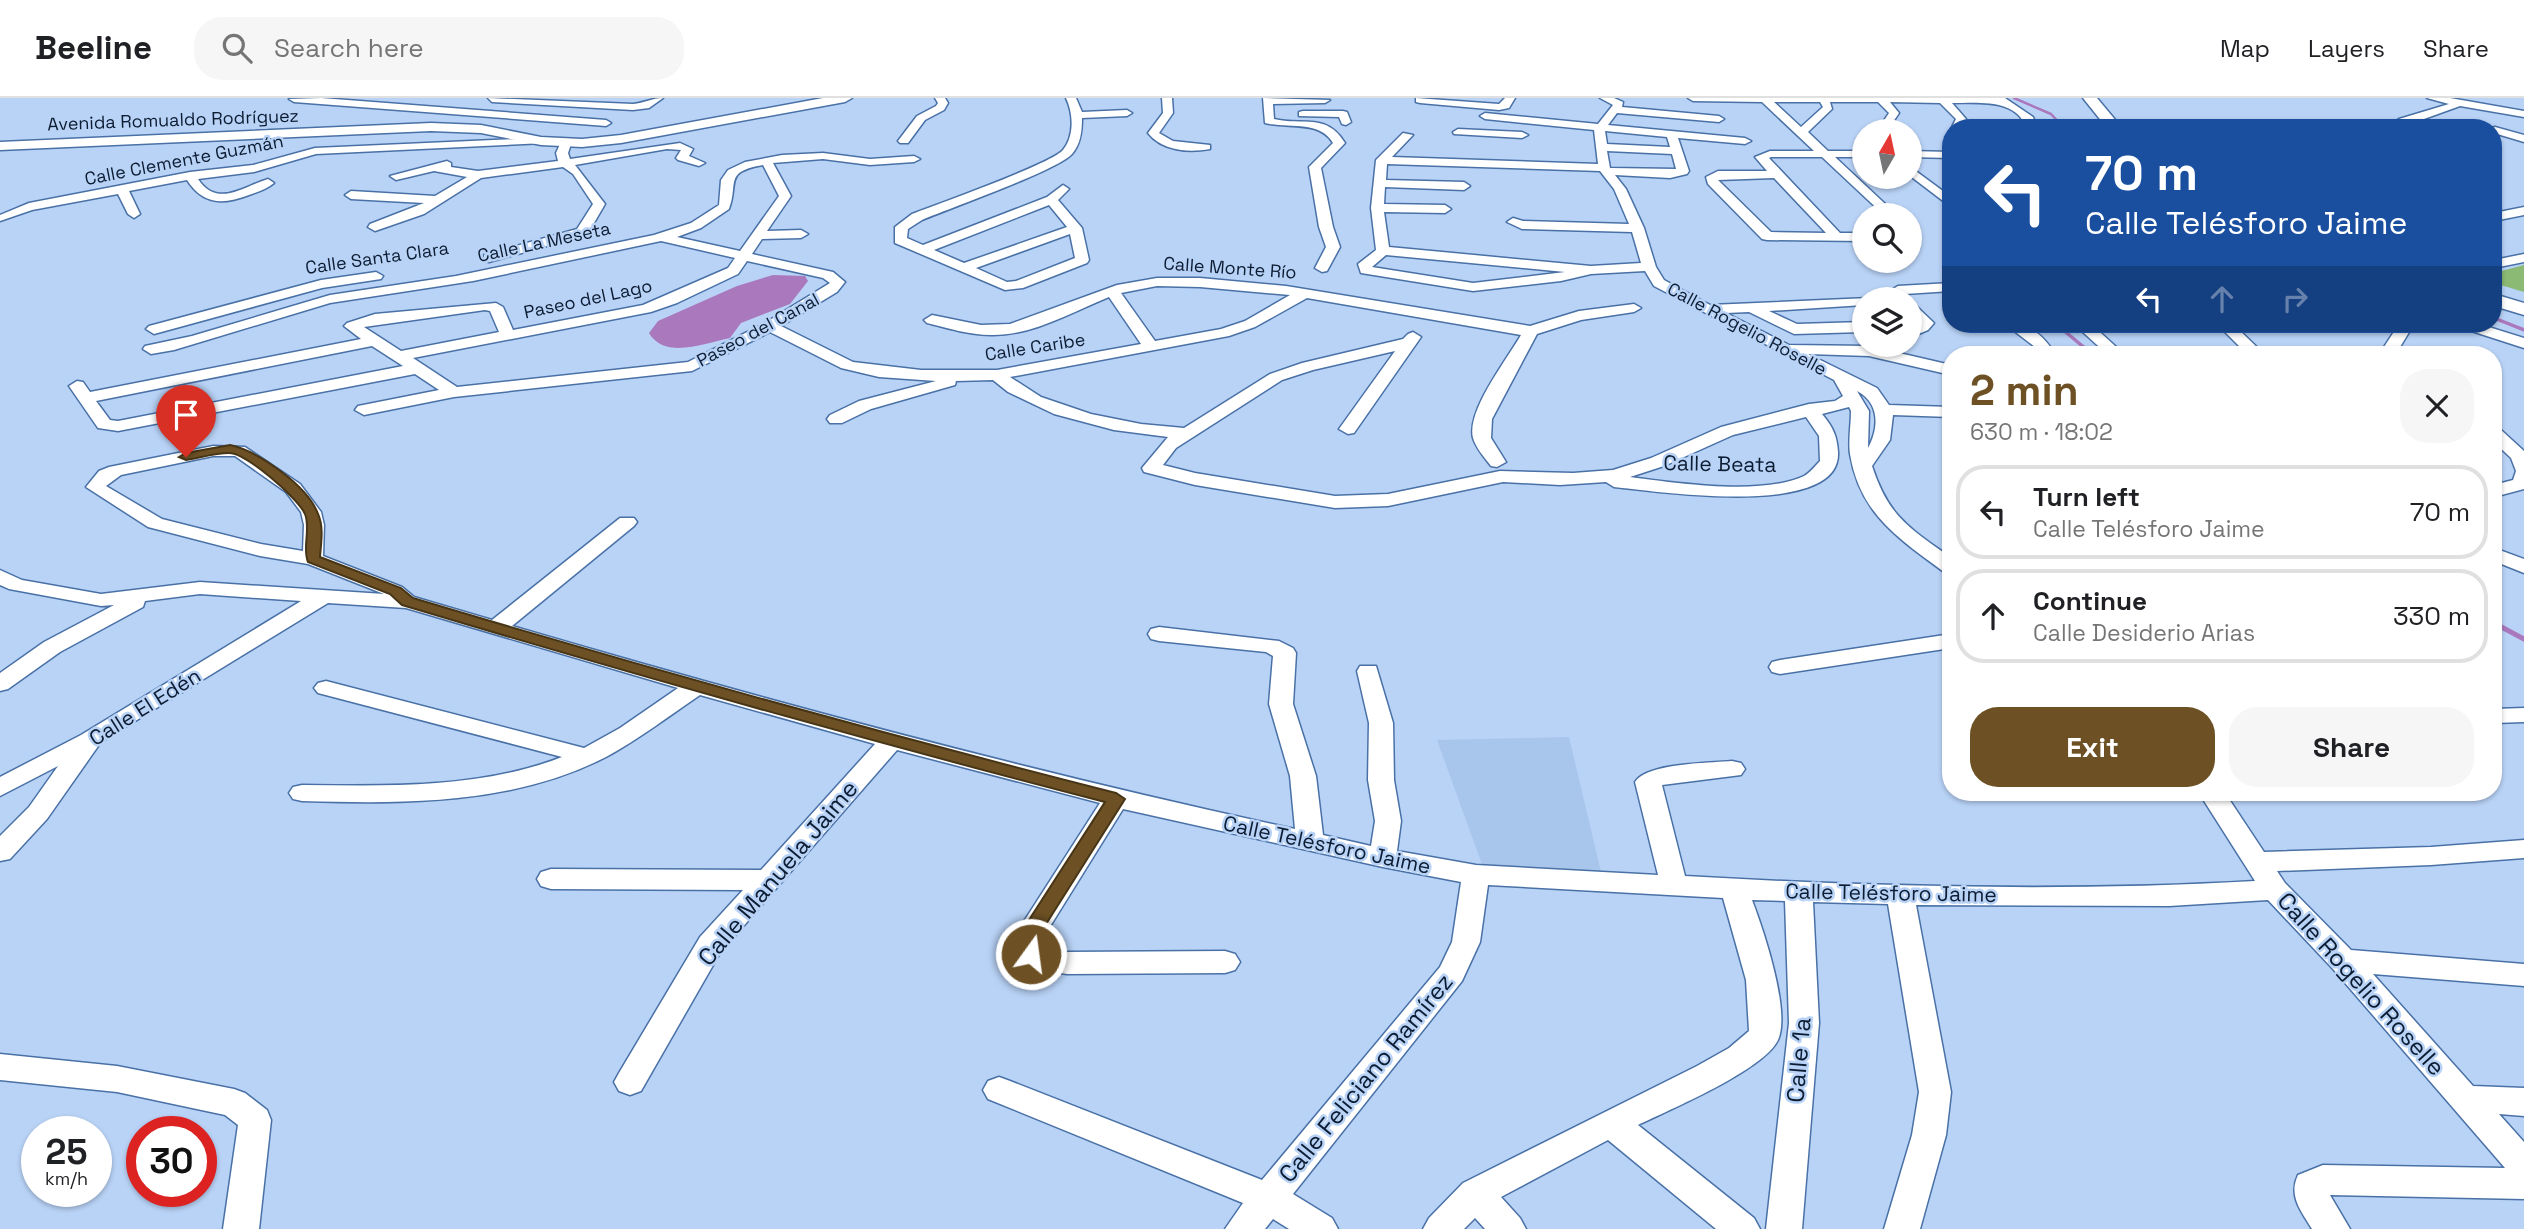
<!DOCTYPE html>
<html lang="en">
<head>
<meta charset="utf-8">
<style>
  :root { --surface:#fff; --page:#f6f6f6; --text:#202124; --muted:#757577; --line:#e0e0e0; --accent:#6d5124 }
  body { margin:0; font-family:"Space Grotesk",sans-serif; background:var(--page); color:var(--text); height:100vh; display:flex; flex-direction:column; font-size:26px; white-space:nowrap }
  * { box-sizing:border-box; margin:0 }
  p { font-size:23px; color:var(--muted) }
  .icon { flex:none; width:38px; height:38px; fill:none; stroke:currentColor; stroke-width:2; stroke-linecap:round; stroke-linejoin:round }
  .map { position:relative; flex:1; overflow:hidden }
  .panel { position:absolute; left:1942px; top:248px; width:560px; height:455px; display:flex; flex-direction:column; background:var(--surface); border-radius:28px; box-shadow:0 2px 5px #0004 }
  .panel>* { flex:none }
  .banner { position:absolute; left:1942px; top:21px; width:560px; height:214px; border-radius:28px; box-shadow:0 2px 5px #0004; background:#1a4fa0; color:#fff; overflow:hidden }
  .needle { width:46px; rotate:9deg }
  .buttons { position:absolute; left:1852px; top:21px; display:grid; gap:14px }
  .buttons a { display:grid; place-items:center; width:70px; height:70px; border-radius:50%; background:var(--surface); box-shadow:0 2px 5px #0004; font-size:35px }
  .speed { position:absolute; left:21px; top:1018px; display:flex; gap:14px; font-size:35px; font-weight:700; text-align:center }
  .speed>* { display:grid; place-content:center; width:91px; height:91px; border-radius:50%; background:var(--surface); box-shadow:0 2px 5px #0004; line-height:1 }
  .speed small { font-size:18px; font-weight:400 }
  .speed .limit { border:10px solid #d22; background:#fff; color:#111 }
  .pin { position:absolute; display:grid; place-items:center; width:60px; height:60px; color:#fff; margin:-72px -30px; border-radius:50% 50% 50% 0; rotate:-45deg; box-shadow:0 0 7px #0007 }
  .pin .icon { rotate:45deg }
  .me { position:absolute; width:77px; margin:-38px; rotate:14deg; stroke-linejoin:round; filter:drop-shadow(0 0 5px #0008) }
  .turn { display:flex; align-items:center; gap:24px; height:147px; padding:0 28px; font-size:32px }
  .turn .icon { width:91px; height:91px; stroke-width:2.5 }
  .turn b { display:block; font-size:49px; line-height:60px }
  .lanes { display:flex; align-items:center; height:66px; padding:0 28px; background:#0003; justify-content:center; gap:35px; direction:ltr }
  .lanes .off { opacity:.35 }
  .round { display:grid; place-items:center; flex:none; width:74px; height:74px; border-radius:28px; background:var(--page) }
  .headline { display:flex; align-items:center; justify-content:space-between; height:119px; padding:0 28px }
  h1 { font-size:42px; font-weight:700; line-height:52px; color:var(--accent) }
  .cta { display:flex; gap:14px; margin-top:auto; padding:14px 28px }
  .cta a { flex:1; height:80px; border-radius:28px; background:var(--accent); color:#fff; font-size:28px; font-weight:700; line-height:80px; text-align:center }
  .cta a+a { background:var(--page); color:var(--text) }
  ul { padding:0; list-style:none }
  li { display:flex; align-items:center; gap:21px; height:94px; margin:0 14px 10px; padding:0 14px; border:4px solid var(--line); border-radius:28px }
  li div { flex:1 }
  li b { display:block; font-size:26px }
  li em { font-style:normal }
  header { display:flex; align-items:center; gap:42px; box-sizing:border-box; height:98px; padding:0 35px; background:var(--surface); border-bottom:2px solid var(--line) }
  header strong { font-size:33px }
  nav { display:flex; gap:38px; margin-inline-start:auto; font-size:24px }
  .search { width:490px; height:63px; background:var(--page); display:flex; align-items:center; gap:18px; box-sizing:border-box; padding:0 24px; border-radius:28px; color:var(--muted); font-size:26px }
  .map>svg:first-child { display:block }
  .built { fill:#a8c5eb }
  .green { fill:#8aba74 }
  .water { fill:#aa78bd }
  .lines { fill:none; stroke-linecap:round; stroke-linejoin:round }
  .stream-far2 { stroke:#aa78bd; stroke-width:2.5 }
  .stream-far1 { stroke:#aa78bd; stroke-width:3.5 }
  .stream { stroke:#aa78bd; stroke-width:5 }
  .minor-casing { stroke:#4971a6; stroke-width:3 }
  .major-casing { stroke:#4971a6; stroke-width:3 }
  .minor { fill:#fff; fill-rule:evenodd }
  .major { fill:#fff; fill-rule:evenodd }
  .route { fill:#6d5124; stroke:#473517; stroke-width:2 }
  .labels { text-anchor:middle; stroke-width:5; stroke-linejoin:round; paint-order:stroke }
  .far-street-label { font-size:18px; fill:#0c1c32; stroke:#b9d3f7 }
  .street-label { font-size:21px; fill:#0c1c32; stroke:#b9d3f7 }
  .near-street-label { font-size:24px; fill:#0c1c32; stroke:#b9d3f7 }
</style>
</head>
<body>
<header>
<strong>Beeline</strong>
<div class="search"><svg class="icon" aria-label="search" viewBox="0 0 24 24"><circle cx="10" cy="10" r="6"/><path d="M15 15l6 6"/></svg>Search here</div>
<nav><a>Map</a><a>Layers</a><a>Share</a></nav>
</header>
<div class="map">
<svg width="2524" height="1131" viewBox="0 0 2524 1131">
  <rect width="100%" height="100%" fill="#b9d3f7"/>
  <polygon class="built" points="1569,639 1602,778 1484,772 1437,642"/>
  <polygon class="green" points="2524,167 2524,194 2494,185 2494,175"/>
  <path class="water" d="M773 177 805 178 808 183 790 206 741 225 730 240C705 245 665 262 649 235L658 223 737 188Z"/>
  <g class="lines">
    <polyline class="stream-far2" points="2014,0 2051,16 2064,30"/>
    <g class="stream-far1">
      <polyline points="2494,220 2524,232"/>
      <polyline points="2056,226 2086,251 2088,257"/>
    </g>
    <polyline class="stream" points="2494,525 2524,541"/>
    <g class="minor-casing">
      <g id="minor">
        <polygon points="321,0 606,22 611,25 606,28 294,4 289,1"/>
        <path d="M488 0 633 6C644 5 652 0 663 0L649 10 633 12 492 4Z"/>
        <polygon points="935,0 945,0 948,5 944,12 925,22 908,45 900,45 898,43 917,18 936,8 938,5"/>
        <path d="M1066 0H1076L1082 14 1127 12 1132 15 1127 18 1082 20C1082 32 1081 46 1072 56 1058 72 948 111 922 122L908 131 907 140 923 147 1047 99 1063 87 1069 91 1058 102 1082 130 1089 162 1087 165 1023 190 1005 192 895 145V129L912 116C938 106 1051 66 1063 52 1075 37 1073 15 1066 0ZM1049 107 1067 129 964 165 934 152ZM1070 136 1075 160 1016 183 1007 184 976 170Z"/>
        <path d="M1162 0H1172L1173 15 1159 35 1173 43 1210 47V51C1189 55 1162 53 1148 35L1163 15Z"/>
        <path d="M1263 0 1330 2 1325 5 1273 6 1274 21C1303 28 1326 14 1345 45L1321 70 1333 129 1340 149 1327 173 1322 174 1315 170 1326 149 1319 129 1309 69 1333 45C1320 22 1287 31 1265 25Z"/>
        <polygon points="1416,0 1499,6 1505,0 1515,0 1509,10 1499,12 1420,5 1416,4"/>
        <path d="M1600 0H1614L1623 4 1622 9 1719 18 1724 21 1719 24 1617 15 1608 27 1745 40 1751 43 1745 46 1678 40 1689 73 1687 76 1670 80 1615 77 1626 91 1644 130 1656 169 1664 182 1710 207 1869 200 1864 201V207L1769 213 1797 226 1864 224V234L1794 236 1749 214 1726 215 1789 247 1869 248 1951 267V277L1869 258 1808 256 1877 290 1889 307 1951 309V319L1893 317 1890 342 1872 368C1889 420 1910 430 1951 460V476L1944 474C1898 440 1860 416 1850 356 1848 343 1851 327 1851 313L1849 309 1822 316C1833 329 1837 338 1838 354 1842 422 1653 393 1614 389L1606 384 1560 387 1503 384 1388 408 1335 410 1195 387 1144 374 1142 370 1168 339 1114 332 1054 316 1008 294 993 282 956 283 955 287 871 311 842 325H830L827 321 830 317 859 303 936 283 879 279 841 270 770 234 692 273 454 299 364 317 355 312 358 308 439 292 415 276 118 333 98 330 69 288 77 283 83 284 90 294 361 241 344 228 347 225 375 216 496 205 503 209 513 232 643 207 728 170 735 160 661 143 473 183 330 205 174 252 151 256 143 251 145 248 192 238 330 197 456 178 654 137 691 125 719 107 721 82 728 72 745 64 782 57 823 55 870 61 914 58 920 61 914 64 870 67 823 61 773 65 791 98 767 133 801 132 808 136 801 140 762 141 752 156 833 174 845 184 837 194 781 228 853 264 921 272H997L1141 246 1109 199C1072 214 1032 238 991 237 969 237 948 230 927 225L924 222 932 217 981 227 1010 226 1117 187 1157 180H1200L1286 188 1530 228 1579 213 1634 206 1641 210 1634 214 1581 222 1537 236 1492 321 1491 340 1506 364 1497 369 1491 368C1484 359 1476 350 1473 340 1466 313 1508 260 1521 237L1307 200 1255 229 1229 238 1010 279 1041 299 1091 316 1141 326 1184 330 1270 276 1302 265 1403 241 1408 236 1413 234 1421 239 1354 335 1348 336 1339 331 1395 253 1313 272 1282 282 1176 350 1163 367 1195 375 1335 398 1388 396 1500 373 1573 375 1613 372 1651 360 1721 329 1809 306 1835 303 1843 298 1834 282 1654 188 1645 173 1591 176 1561 183 1473 193 1361 175 1358 166 1376 152 1371 110 1376 62 1403 35 1413 37 1392 59 1598 66 1594 32 1485 21 1480 18 1485 15 1598 26 1613 7ZM1605 33 1667 39 1670 49 1607 46ZM1607 53 1672 56 1676 71 1610 70ZM1387 66 1600 73 1614 91 1629 126 1523 123 1513 120 1507 124 1522 131 1632 134 1641 165 1591 168 1389 149 1384 114 1445 115 1451 111 1445 107 1384 106 1385 89 1464 92 1470 88 1464 84 1386 82ZM763 67 779 98 740 153 677 139 701 130 729 111C739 85 723 74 763 67ZM1386 157 1565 174 1473 185 1372 169ZM747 163 823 180 830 185 765 225 688 264 457 289 413 260 651 214 677 205 738 176ZM1157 188 1200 189 1290 197 1245 223 1221 231 1155 243 1121 195ZM485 212 490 213 499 234 401 253 364 229ZM372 248 403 268 118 323 110 322 96 303ZM1857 293C1880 305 1879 330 1868 350L1869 313ZM1806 319 1819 338 1820 363C1815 368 1810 375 1804 378 1761 398 1677 385 1630 379L1664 368 1733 337Z"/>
        <path d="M1688 0H2005L2033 19 2037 30H2026C2017 0 1977 5 1952 5L1966 21 1962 30 1951 31 1956 21 1940 5 1890 4 1899 15 1887 33H1877L1889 15 1878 4H1830L1832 11 1808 34 1828 53H1864V59H1835L1897 117H1884L1822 59H1771L1769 60 1840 135H1864V143L1767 142 1762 141 1708 86 1706 79 1718 73H1767L1755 59 1770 53H1814L1762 4 1693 3ZM1774 4H1820L1823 9 1801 29ZM1774 80 1826 135 1771 134 1718 82Z"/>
        <polygon points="2427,0 2450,0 2524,13 2524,19 2460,8 2399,30 2385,30 2399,21 2449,6"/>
        <polygon points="1303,13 1343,13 1347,14 1351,24 1346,27 1342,26 1339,19 1299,18 1299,14"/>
        <polygon points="2491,30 2495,29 2524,37 2524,44 2494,35 2494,30"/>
        <polygon points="1458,31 1522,34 1528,37 1522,40 1454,36 1453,34"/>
        <path d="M541 40 547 43 545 45 316 56 254 74 198 81C217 110 242 89 268 81L274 85C267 91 258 94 249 97 223 107 203 107 187 82L129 93 140 116 134 120 128 116 118 96 32 112 0 123V117L29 105 190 74 253 67 315 50Z"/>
        <polygon points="565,43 571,46 568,55 570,61 680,45 693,51 689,58 705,65 699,68 678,62 676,60 681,52 667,51 575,67 605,106 587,137 489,164 484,163 484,157 577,131 593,106 573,76 563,69 481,80 424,116 375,133 368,129 370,126 424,105 351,101 345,97 351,93 435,98 467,79 434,73 396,82 390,78 447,63 451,65 451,69 478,73 558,63 556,55 561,44"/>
        <polygon points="1909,53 1951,54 1951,60 1909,59"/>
        <polygon points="1909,68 1951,99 1951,109 1909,77"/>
        <polygon points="2524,109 2524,117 2494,123 2494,115"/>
        <polygon points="2524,156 2524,164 2494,170 2494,162"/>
        <polygon points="376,174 383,178 381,181 322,190 154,236 146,231 149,228 321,182"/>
        <polygon points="1951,185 1951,193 1905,196 1908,201 1893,201 1888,194 1898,188"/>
        <polygon points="1909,205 1914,206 1934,225 1928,232 1909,240 1909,229 1918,226 1909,217"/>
        <path d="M2005 226C2030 225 2043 237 2056 257H2040L2035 249Z"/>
        <polygon points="2074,226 2091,226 2125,257 2108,257"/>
        <polygon points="2217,226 2233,226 2265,257 2248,257"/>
        <polygon points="2399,226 2414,226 2400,249 2401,257 2385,257 2384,249"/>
        <polygon points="2456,226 2479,226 2524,240 2524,250 2459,229"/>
        <polygon points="2494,330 2500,331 2524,353 2524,391 2494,399 2494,387 2513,382 2516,373 2511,360 2494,344"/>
        <path d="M213 348 245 349 300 386 321 414 324 427 323 458 402 489 414 499 492 522 620 420H634L637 424 634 428 512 528C771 604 1031 674 1295 731L1290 678 1269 606 1273 558 1266 554 1159 543 1151 541 1148 536 1151 531 1159 529 1279 543 1293 550 1296 555 1293 606 1316 678 1323 737 1371 748 1375 723 1368 682 1369 625 1357 573 1360 568H1376L1393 625 1394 682 1401 723 1397 753 1476 767 1658 777 1635 684C1647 665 1709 665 1732 663L1741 665 1745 671 1741 677 1662 687 1685 778C1875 789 2066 794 2255 783L2199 695H2225L2264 754 2431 749 2524 742V760L2431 767 2277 773 2285 785 2351 852 2524 866V888L2373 876 2473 988 2524 990V1018L2499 1016 2524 1044V1101L2330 1097 2350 1131H2312C2301 1113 2288 1098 2298 1077L2323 1067 2505 1070 2333 871 2268 802 2169 808 1916 807 1951 994 1946 1037 1920 1131H1884L1912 1037 1919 994 1888 806 1813 804 1819 925 1802 1131H1766L1789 925 1785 803 1752 802C1763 831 1791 913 1778 942 1764 972 1669 1012 1638 1027L1754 1120 1760 1131H1716L1608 1042 1501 1099 1520 1120 1526 1131H1485L1475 1120 1464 1131H1423L1429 1120 1463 1085 1697 968 1729 950 1749 933 1746 882 1723 800 1488 787 1480 844 1462 883 1293 1096 1332 1120 1338 1131H1289L1273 1121 1265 1131H1225L1243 1105 988 1001 983 992 988 983 999 979 1010 983 1262 1082 1440 869 1452 844 1461 784 1383 769 1123 711 1041 843 1043 848 1067 854 1225 853 1235 856 1240 864 1235 872 1225 875 1067 876 1048 873 1021 863 1012 842 1100 705 897 652 720 855 641 993 630 997 619 993 614 984 619 975 700 839 743 792 551 791 541 788 537 781 541 774 551 771 761 772 875 646 700 597C669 618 639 641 606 659 512 707 405 706 302 703L293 701 289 695 293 689 302 687C389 688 479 691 562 659L318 595 314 590 318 585 326 583 584 650 620 630 678 590 406 510 328 505 101 644 47 721 10 761 0 763V738L29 709 58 668 0 698V679L81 637 301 503 200 496 145 503 143 509 60 554 8 591 0 593V575L44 544 114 507 101 508 9 491 0 487V472L22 482 101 496 200 484 384 496 308 466 260 458 148 429 86 389 99 373 109 369ZM213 358H235L286 394 301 414 304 427 303 453 261 446 162 421 106 388 121 377Z"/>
        <polygon points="2494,450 2524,461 2524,475 2494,463"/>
        <polygon points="1951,536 1951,550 1780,576 1772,574 1769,569 1772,564 1780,562"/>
        <polygon points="2524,610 2524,624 2494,625 2494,611"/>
        <polygon points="0,956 117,968 234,991 245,995 267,1012 271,1022 259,1131 223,1131 238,1027 225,1017 117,994 0,982"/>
      </g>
    </g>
    <g class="major-casing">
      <g id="major">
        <polygon points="823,0 852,0 845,4 621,45 582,49 541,47 481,35 431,33 0,52 0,44 431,25 481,27 541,39 582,41 621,37"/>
        <polygon points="2083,0 2097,0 2122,30 2107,30"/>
        <polygon points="2494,196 2524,205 2524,217 2494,208"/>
      </g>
    </g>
    <use href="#minor" class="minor"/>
    <use href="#major" class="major"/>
  </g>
  <path class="route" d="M230 347C258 353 308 388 318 416 324 429 321 445 320 459L401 490 413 500C646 570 880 635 1116 695L1125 701 1036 842 1041 856 1038 861 1031 863 1023 861 1016 842 1105 704C869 643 635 577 402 507L390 496 308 464C302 450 311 431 305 416 298 400 246 355 229 355 215 355 199 360 186 362L179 359 186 355Z"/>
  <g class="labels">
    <g class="far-street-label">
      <text transform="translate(173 22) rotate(-2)" y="6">Avenida Romualdo Rodríguez</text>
      <text transform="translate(184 62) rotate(-11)" y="6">Calle Clemente Guzmán</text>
      <text transform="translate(544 144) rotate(-12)" y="6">Calle La Meseta</text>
      <text transform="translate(377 160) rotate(-8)" y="6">Calle Santa Clara</text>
      <text transform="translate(1230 170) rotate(4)" y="6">Calle Monte Río</text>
      <text transform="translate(588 201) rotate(-12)" y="6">Paseo del Lago</text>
      <text transform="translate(1747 231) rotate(28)" y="6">Calle Rogelio Roselle</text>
      <text transform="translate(758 232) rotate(-28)" y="6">Paseo del Canal</text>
      <text transform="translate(1035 249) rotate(-9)" y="6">Calle Caribe</text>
    </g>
    <g class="street-label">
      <text transform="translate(1720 366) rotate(1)" y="7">Calle Beata</text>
      <text transform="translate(145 609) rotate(-32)" y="7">Calle El Edén</text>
      <text transform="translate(1327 747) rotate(12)" y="7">Calle Telésforo Jaime</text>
      <text transform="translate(1891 795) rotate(1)" y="7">Calle Telésforo Jaime</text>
    </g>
    <g class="near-street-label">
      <text transform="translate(778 775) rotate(-50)" y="8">Calle Manuela Jaime</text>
      <text transform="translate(2361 886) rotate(48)" y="8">Calle Rogelio Roselle</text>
      <text transform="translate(1799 962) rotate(-85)" y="8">Calle 1a</text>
      <text transform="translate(1366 980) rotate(-51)" y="8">Calle Feliciano Ramírez</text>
    </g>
  </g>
</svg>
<div class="buttons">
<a><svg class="needle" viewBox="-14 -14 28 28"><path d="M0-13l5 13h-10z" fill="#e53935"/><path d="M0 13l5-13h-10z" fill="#757577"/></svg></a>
<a><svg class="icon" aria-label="search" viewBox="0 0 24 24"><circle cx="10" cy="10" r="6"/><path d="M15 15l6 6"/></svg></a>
<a><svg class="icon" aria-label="layers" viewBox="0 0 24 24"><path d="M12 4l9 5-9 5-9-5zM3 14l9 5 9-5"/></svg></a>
</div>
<div class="speed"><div>25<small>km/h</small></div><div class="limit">30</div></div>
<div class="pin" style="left:186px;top:359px;background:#d93025"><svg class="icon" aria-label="arrive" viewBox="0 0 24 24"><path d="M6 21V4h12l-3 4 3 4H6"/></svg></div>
<svg class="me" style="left:1031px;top:856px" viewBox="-20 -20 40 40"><circle r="17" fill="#6d5124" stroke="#fff" stroke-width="3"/><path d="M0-11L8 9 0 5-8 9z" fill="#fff"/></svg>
<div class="banner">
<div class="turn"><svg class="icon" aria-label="left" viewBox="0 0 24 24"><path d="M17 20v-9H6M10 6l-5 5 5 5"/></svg><div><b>70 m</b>Calle Telésforo Jaime</div></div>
<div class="lanes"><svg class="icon" aria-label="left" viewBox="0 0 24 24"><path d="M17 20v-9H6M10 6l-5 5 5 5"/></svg><svg class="icon off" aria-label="ahead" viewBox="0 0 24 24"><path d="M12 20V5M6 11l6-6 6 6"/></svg><svg class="icon off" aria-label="right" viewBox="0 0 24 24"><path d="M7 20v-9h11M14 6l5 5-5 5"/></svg></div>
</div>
<section class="panel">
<div class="headline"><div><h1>2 min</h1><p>630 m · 18:02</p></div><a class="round"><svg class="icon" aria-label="close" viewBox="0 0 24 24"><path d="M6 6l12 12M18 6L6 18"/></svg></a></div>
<ul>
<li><svg class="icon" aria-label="left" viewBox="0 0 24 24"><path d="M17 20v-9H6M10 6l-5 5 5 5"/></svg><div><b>Turn left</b><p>Calle Telésforo Jaime</p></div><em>70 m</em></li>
<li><svg class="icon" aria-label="ahead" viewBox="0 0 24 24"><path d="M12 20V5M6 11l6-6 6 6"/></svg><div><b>Continue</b><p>Calle Desiderio Arias</p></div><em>330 m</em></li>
</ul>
<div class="cta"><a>Exit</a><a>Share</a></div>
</section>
</div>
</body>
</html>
